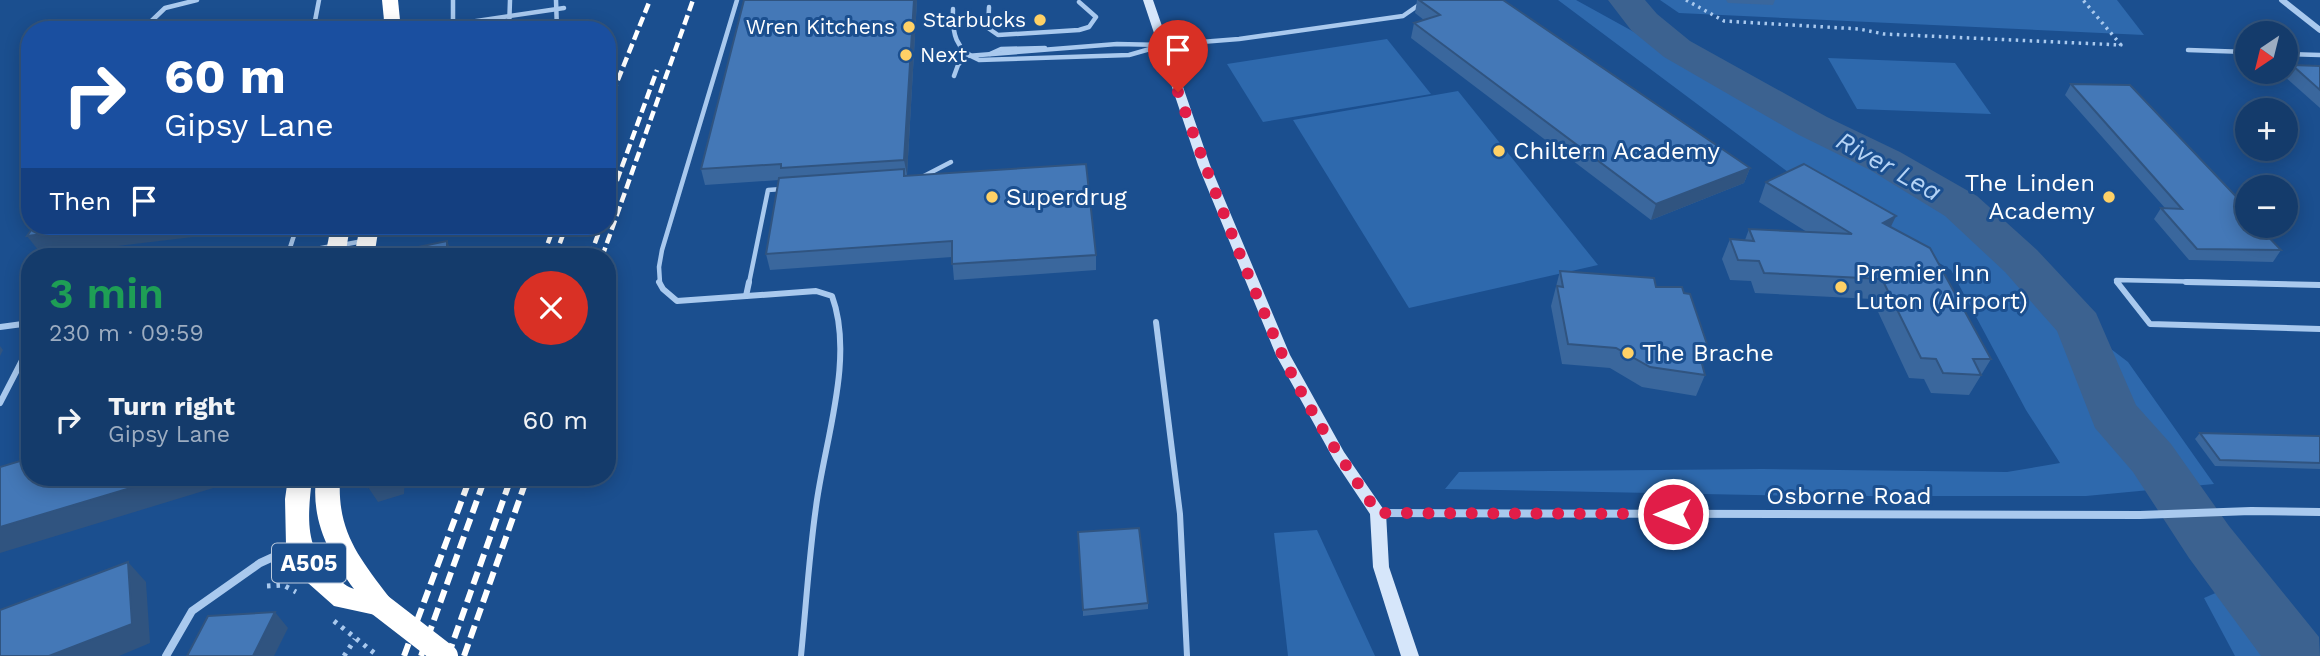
<!DOCTYPE html>
<html lang="en">
<head>
<meta charset="utf-8">
<style>
  :root { --surface:#143b6b; --page:#1d4271; --text:#f1f3f6; --muted:#9dadc1; --line:#33557e }
  body { margin:0; font-family:"Work Sans",sans-serif; background:var(--page); color:var(--text); height:100vh; display:flex; flex-direction:column; font-size:26px; white-space:nowrap }
  * { box-sizing:border-box; margin:0 }
  p { font-size:23px; color:var(--muted) }
  .icon { flex:none; width:38px; height:38px; fill:none; stroke:currentColor; stroke-width:2; stroke-linecap:round; stroke-linejoin:round }
  .map { position:relative; flex:1; overflow:hidden }
  .side { position:absolute; left:21px; top:248px; width:595px; height:238px; display:flex; flex-direction:column; background:var(--surface); border-radius:28px; box-shadow:0 4px 18px #0003,0 0 0 2px var(--line) }
  .side>* { flex:none }
  .banner { position:absolute; left:21px; top:21px; width:595px; height:214px; border-radius:28px; box-shadow:0 4px 18px #0003,0 0 0 2px var(--line); background:#1a4fa0; color:#fff; overflow:hidden }
  .needle { width:46px; rotate:215deg }
  .controls { position:absolute; left:2235px; top:21px; display:grid; gap:14px }
  .controls a { display:grid; place-items:center; width:63px; height:63px; border-radius:50%; background:var(--surface); box-shadow:0 4px 18px #0003,0 0 0 2px var(--line); font-size:35px }
  .pin { position:absolute; display:grid; place-items:center; width:60px; height:60px; color:#fff; margin:-72px -30px; border-radius:50% 50% 50% 0; rotate:-45deg; box-shadow:0 0 7px #0007 }
  .pin .icon { rotate:45deg }
  .me { position:absolute; width:77px; margin:-38px; rotate:270deg; stroke-linejoin:round; filter:drop-shadow(0 0 5px #0008) }
  .turn { display:flex; align-items:center; gap:24px; height:147px; padding:0 28px; font-size:32px }
  .turn .icon { width:91px; height:91px; stroke-width:2.5 }
  .turn b { display:block; font-size:49px; line-height:60px }
  .then { display:flex; align-items:center; height:66px; padding:0 28px; background:#0003; gap:14px; font-size:26px }
  .round { display:grid; place-items:center; flex:none; width:74px; height:74px; border-radius:37px; background:var(--page) }
  .overview { display:flex; align-items:center; justify-content:space-between; height:119px; padding:0 28px }
  h1 { font-size:42px; font-weight:600; line-height:52px; color:#1e9e55 }
  ul { padding:0; list-style:none }
  li { display:flex; align-items:center; gap:21px; height:105px; padding:0 28px }
  li div { flex:1 }
  li b { display:block; font-size:26px }
  li em { font-style:normal }
  .map>svg:first-child { display:block }
  .green { fill:#2e69ad }
  .lines { fill:none; stroke-linecap:round; stroke-linejoin:round }
  .river { fill:#3c6290; fill-rule:evenodd }
  .path-far1 { stroke:#a9c9ee; stroke-width:3.5; stroke-dasharray:2.5 4.5; stroke-linecap:butt }
  .path { stroke:#a9c9ee; stroke-width:5; stroke-dasharray:3.5 6; stroke-linecap:butt }
  .lane-far1 { stroke:#a9c9ee; stroke-width:4.5 }
  .lane { stroke:#a9c9ee; stroke-width:6 }
  .street-far1 { stroke:#a9c9ee; stroke-width:6 }
  .street { stroke:#a9c9ee; stroke-width:8 }
  .secondary { fill:#d6e6fa; fill-rule:evenodd }
  .highway { fill:#fff; fill-rule:evenodd }
  .rail-far1 { stroke:#fff; stroke-width:4.5; stroke-dasharray:10 4.5; stroke-linecap:butt }
  .rail { stroke:#fff; stroke-width:6; stroke-dasharray:13 6; stroke-linecap:butt }
  .highway-bridge { stroke:#fff; stroke-width:24 }
  .wall { fill:#3a679d }
  .shaded-wall { fill:#305480 }
  .building { fill:#4478b7; stroke:#305480; stroke-width:2 }
  .route { stroke:#e11d48; stroke-width:12; stroke-dasharray:0 21.6 }
  .poi-dot { fill:#ffd166; stroke:#1b4f8f; stroke-width:2.5 }
  .labels { text-anchor:middle; stroke-width:6; stroke-linejoin:round; paint-order:stroke }
  .far-poi-label { font-size:21px; fill:#fff; stroke:#1b4f8f; text-anchor:end }
  .shield { fill:#1b4f8f; stroke:#bbcadd; stroke-width:2 }
  .shield-label { font-size:23px; font-weight:bold; fill:#fff }
  .poi-label { font-size:24px; fill:#fff; stroke:#1b4f8f; text-anchor:start }
  .street-label { font-size:24px; fill:#fff; stroke:#1b4f8f }
  .water-label { font-size:26px; font-style:italic; fill:#b5d3f5; stroke:#1b4f8f }
</style>
</head>
<body>
<div class="map">
<svg width="2320" height="656" viewBox="0 0 2320 656">
  <rect width="100%" height="100%" fill="#1b4f8f"/>
  <g class="green">
    <polygon points="1558,0 1576,0 1933,197 2077,302 2111,349 2128,362 2214,484 2086,496 1810,496 1445,489 1459,472 1762,469 2007,472 2060,463 2026,410 1951,270 1796,178"/>
    <polygon points="1660,0 2117,0 2144,35 1679,13"/>
    <polygon points="1387,39 1431,94 1263,122 1227,64"/>
    <polygon points="1828,58 1955,63 1991,114 1857,109"/>
    <polygon points="1458,91 1598,265 1409,308 1293,120"/>
    <polygon points="1317,530 1375,656 1288,656 1274,533"/>
    <polygon points="2227,588 2259,591 2318,656 2235,656 2204,598"/>
  </g>
  <g class="lines">
    <polygon class="river" points="1608,0 1645,0 1657,14 1690,41 1827,117 1900,152 1977,196 2037,250 2096,313 2136,405 2171,444 2229,526 2319,637 2320,656 2261,656 2189,558 2133,472 2095,428 2057,331 2005,272 1945,216 1870,170 1799,135 1664,57 1631,30"/>
    <polyline class="path-far1" points="1686,0 1724,21 1859,29 1884,34 2121,45 2083,0"/>
    <g class="path">
      <polyline points="267,586 283,585 296,592"/>
      <polyline points="334,621 378,656"/>
      <polyline points="344,656 355,639"/>
    </g>
    <g class="lane-far1">
      <polyline points="453,0 453,30"/>
      <polyline points="556,0 557,30"/>
      <polyline points="989,7 988,28 998,35 1079,30 1089,27 1096,17 1079,2"/>
      <path d="M953 9C952 33 955 50 979 60L1129 55 1157 47"/>
      <polyline points="142,30 165,8 197,0"/>
      <polyline points="317,30 314,26 319,0"/>
      <polyline points="345,30 389,20"/>
      <polyline points="416,30 564,8"/>
      <polyline points="509,30 510,0"/>
      <polyline points="2188,50 2247,52"/>
      <polyline points="990,54 1001,49 1045,48"/>
      <polyline points="2286,54 2320,55"/>
      <polyline points="954,76 958,65 967,56 1117,44 1163,45 1239,39 1403,16 1426,0"/>
      <polyline points="924,176 951,162"/>
      <polyline points="342,245 363,241"/>
      <polyline points="288,254 297,226"/>
      <polyline points="274,257 332,246"/>
      <polyline points="660,283 659,267 662,250 737,0"/>
      <polyline points="749,283 768,190 782,189"/>
      <polyline points="2119,283 2116,280 2257,283"/>
    </g>
    <g class="lane">
      <path d="M659 282 663 289 677 301 816 291 832 296C855 358 824 443 816 507 809 556 806 606 801 656"/>
      <polyline points="2117,282 2150,324 2320,329"/>
      <polyline points="2186,282 2320,285"/>
      <polyline points="746,296 749,282"/>
      <polyline points="1156,322 1180,514 1187,656"/>
      <polyline points="0,327 30,323"/>
      <polyline points="0,403 30,345"/>
    </g>
    <polyline class="street-far1" points="2282,0 2320,30"/>
    <g class="street">
      <polyline points="1379,513 2140,515 2251,511 2320,512"/>
      <polyline points="166,656 192,611 260,563 295,547"/>
    </g>
    <polygon class="secondary" points="1143,0 1153,0 1210,165 1290,355 1344,452 1386,513 1389,567 1419,656 1401,656 1373,567 1370,514 1334,460 1276,355 1198,165"/>
    <g class="highway">
      <polygon points="382,0 398,0 401,30 385,30"/>
      <polygon points="331,226 350,226 345,257 325,257"/>
      <polygon points="360,226 379,226 374,257 354,257"/>
      <path d="M288 478H312C308 516 303 550 336 577 342 582 347 587 354 589 329 555 311 521 316 478H340C337 531 358 556 389 597L393 605 389 613 380 616 334 606 308 583 286 545 285 499Z"/>
    </g>
    <g class="rail-far1">
      <polyline points="607,107 650,0"/>
      <polyline points="607,208 657,70"/>
      <polyline points="543,257 554,226"/>
      <polyline points="555,257 566,226"/>
      <polyline points="590,257 601,226"/>
      <polyline points="602,257 693,0"/>
    </g>
    <g class="rail">
      <polyline points="404,656 470,478"/>
      <polyline points="421,656 485,478"/>
      <polyline points="448,656 511,478"/>
      <polyline points="464,656 527,478"/>
    </g>
    <polyline class="highway-bridge" points="380,605 446,656"/>
  </g>
  <g class="wall">
    <polygon points="917,0 907,175 1096,255 1096,270 954,280 952,257 770,270 766,254 779,180 705,185 701,169"/>
    <polygon points="1417,0 1503,0 1750,168 1744,183 1651,220 1411,38 1414,23 1424,20 1415,13"/>
    <polygon points="1726,0 1775,0 1773,5 1728,3"/>
    <polygon points="2292,65 2320,66 2320,108 2284,76"/>
    <polygon points="2071,84 2247,226 2281,250 2273,262 2189,260 2154,219 2161,208 2165,208 2065,95"/>
    <polygon points="1766,182 1891,227 1991,359 1969,395 1931,393 1924,379 1909,378 1872,299 1755,293 1751,281 1730,280 1722,259 1730,239 1745,240 1749,229 1807,232 1759,202"/>
    <polygon points="1560,271 1656,287 1709,350 1702,366 1705,375 1696,396 1642,387 1610,368 1562,364 1551,306"/>
    <polygon points="2200,433 2320,436 2320,469 2215,466 2195,439"/>
    <polygon points="1148,603 1148,609 1083,616 1083,610"/>
  </g>
  <g class="shaded-wall">
    <polygon points="914,0 917,0 907,175 904,160"/>
    <polygon points="1750,168 1744,183 1651,220 1656,204"/>
    <polygon points="1896,216 1887,235 1883,223"/>
    <polygon points="110,226 222,226 218,234 42,255 27,236"/>
    <polygon points="447,241 454,256 454,257 447,257"/>
    <polygon points="0,346 3,350 0,356"/>
    <polygon points="164,478 246,478 0,553 0,527"/>
    <polygon points="395,478 405,478 404,494 378,502 368,487"/>
    <polygon points="128,562 146,582 150,643 119,656 49,656"/>
    <polygon points="275,612 288,628 274,656 253,656"/>
  </g>
  <g class="building">
    <polygon points="744,0 914,0 904,160 781,168 781,164 701,169"/>
    <polygon points="1419,0 1503,0 1750,168 1656,204 1414,23 1440,15"/>
    <polygon points="2292,65 2320,66 2320,90"/>
    <polygon points="2071,84 2130,85 2247,208 2247,226 2258,226 2281,250 2197,249 2161,208 2182,209"/>
    <polygon points="1086,164 1096,255 952,264 952,241 766,254 779,178 904,169 904,176"/>
    <polygon points="1804,164 1896,216 1883,223 1930,248 1991,359 1973,359 1981,375 1943,373 1936,359 1921,358 1882,279 1764,273 1759,261 1738,260 1730,239 1754,241 1749,229 1852,234 1766,182"/>
    <polygon points="34,226 110,226 27,236"/>
    <polygon points="447,241 447,257 389,257 389,253"/>
    <polygon points="1560,271 1654,278 1656,287 1682,287 1684,293 1690,294 1709,350 1698,349 1705,375 1650,367 1616,348 1568,344 1557,286 1563,287"/>
    <polygon points="2200,433 2320,436 2320,463 2220,460"/>
    <polygon points="30,458 30,478 164,478 0,527 0,467"/>
    <polygon points="368,478 395,478 368,487"/>
    <polygon points="1139,528 1148,603 1083,610 1078,532"/>
    <polygon points="128,562 132,624 49,656 0,656 0,610"/>
    <polygon points="275,612 253,656 187,656 208,616"/>
  </g>
  <g class="lines">
    <path class="route" d="M1178 92C1210 180 1244 268 1282 354 1308 410 1343 462 1378 513L1673 514"/>
  </g>
  <g class="poi-dot">
    <circle cx="1040" cy="20" r="7"/>
    <circle cx="909" cy="27" r="7"/>
    <circle cx="906" cy="55" r="7"/>
    <circle cx="1499" cy="151" r="7"/>
    <circle cx="992" cy="197" r="7"/>
    <circle cx="2109" cy="197" r="7"/>
    <circle cx="1841" cy="287" r="7"/>
    <circle cx="1628" cy="353" r="7"/>
  </g>
  <g class="labels">
    <g class="far-poi-label">
      <text x="1026" y="27">Starbucks</text>
      <text x="895" y="34">Wren Kitchens</text>
      <text x="920" y="62" text-anchor="start">Next</text>
    </g>
    <rect class="shield" x="272" y="543.5" width="74" height="39" rx="5"/>
    <g class="shield-label">
      <text x="309" y="571">A505</text>
    </g>
    <g class="poi-label">
      <text x="1513" y="159">Chiltern Academy</text>
      <text x="2095" y="191" text-anchor="end">The Linden<tspan x="2095" dy="28">Academy</tspan></text>
      <text x="1006" y="205">Superdrug</text>
      <text x="1855" y="281">Premier Inn<tspan x="1855" dy="28">Luton (Airport)</tspan></text>
      <text x="1642" y="361">The Brache</text>
    </g>
    <g class="street-label">
      <text x="1849" y="504">Osborne Road</text>
    </g>
    <g class="water-label">
      <text transform="translate(1889 166) rotate(29)" y="9">River Lea</text>
    </g>
  </g>
</svg>
<div class="controls">
<a><svg class="needle" viewBox="-14 -14 28 28"><path d="M0-13l5 13h-10z" fill="#e53935"/><path d="M0 13l5-13h-10z" fill="#9dadc1"/></svg></a>
<a>+</a>
<a>−</a>
</div>
<div class="pin" style="left:1178px;top:92px;background:#d93025"><svg class="icon" aria-label="arrive" viewBox="0 0 24 24"><path d="M6 21V4h12l-3 4 3 4H6"/></svg></div>
<svg class="me" style="left:1673px;top:514px" viewBox="-20 -20 40 40"><circle r="17" fill="#e11d48" stroke="#fff" stroke-width="3"/><path d="M0-11L8 9 0 5-8 9z" fill="#fff"/></svg>
<div class="banner">
<div class="turn"><svg class="icon" aria-label="right" viewBox="0 0 24 24"><path d="M7 20v-9h11M14 6l5 5-5 5"/></svg><div><b>60 m</b>Gipsy Lane</div></div>
<div class="then">Then<svg class="icon" aria-label="arrive" viewBox="0 0 24 24"><path d="M6 21V4h12l-3 4 3 4H6"/></svg></div>
</div>
<section class="side">
<div class="overview"><div><h1>3 min</h1><p>230 m · 09:59</p></div><a class="round" style="background:#d93025;color:#fff"><svg class="icon" aria-label="close" viewBox="0 0 24 24"><path d="M6 6l12 12M18 6L6 18"/></svg></a></div>
<ul>
<li><svg class="icon" aria-label="right" viewBox="0 0 24 24"><path d="M7 20v-9h11M14 6l5 5-5 5"/></svg><div><b>Turn right</b><p>Gipsy Lane</p></div><em>60 m</em></li>
</ul>
</section>
</div>
</body>
</html>
